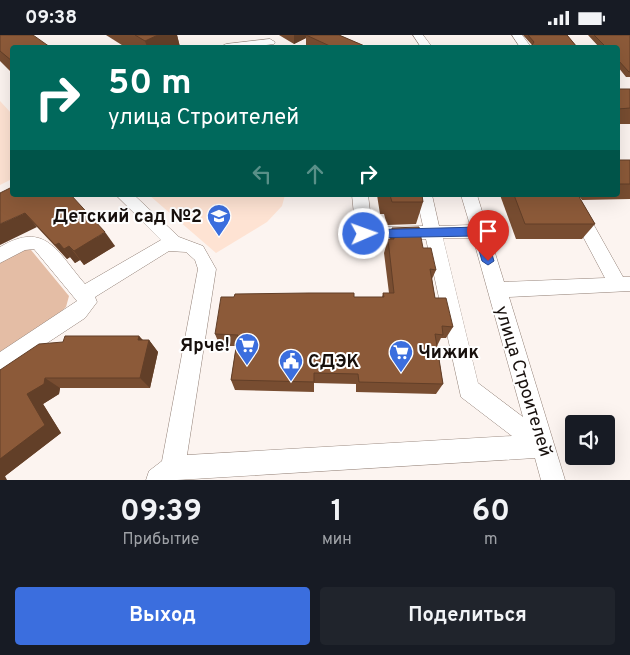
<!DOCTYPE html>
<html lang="ru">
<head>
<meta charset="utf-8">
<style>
  :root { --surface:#171b24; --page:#20242c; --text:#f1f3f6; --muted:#9ea1a6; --accent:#3b6ede }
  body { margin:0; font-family:Overpass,sans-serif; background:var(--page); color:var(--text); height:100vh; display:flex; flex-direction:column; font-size:19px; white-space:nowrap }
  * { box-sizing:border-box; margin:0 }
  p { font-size:16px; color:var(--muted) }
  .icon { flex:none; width:28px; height:28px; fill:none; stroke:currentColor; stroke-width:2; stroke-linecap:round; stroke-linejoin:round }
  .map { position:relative; height:445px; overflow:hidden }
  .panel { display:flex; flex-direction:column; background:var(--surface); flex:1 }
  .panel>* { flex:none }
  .banner { position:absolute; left:10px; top:10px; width:610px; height:152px; border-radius:5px; box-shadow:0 5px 20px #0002; background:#00695c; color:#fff; overflow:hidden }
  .fabs { position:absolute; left:565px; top:380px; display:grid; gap:10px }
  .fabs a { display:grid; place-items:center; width:50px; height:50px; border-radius:5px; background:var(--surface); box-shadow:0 5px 20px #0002; font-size:25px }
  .pin { position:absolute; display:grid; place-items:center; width:42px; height:42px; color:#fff; margin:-51px -21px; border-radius:50% 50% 50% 0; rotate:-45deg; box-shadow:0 0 5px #0007 }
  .pin .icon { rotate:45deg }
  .me { position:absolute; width:55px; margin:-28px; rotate:88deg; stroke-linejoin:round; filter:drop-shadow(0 0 4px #0008) }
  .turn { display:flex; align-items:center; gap:18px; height:105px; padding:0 15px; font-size:22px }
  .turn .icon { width:65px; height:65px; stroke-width:2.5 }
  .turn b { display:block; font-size:35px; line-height:42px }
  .lanes { display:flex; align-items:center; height:48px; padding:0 15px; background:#0003; justify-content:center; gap:25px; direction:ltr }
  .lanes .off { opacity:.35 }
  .eta { display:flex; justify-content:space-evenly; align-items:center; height:85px; text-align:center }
  .eta b { font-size:30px; font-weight:700; line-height:35px }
  .primary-button { display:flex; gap:10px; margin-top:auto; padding:10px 15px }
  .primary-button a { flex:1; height:58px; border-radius:5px; background:var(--accent); color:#fff; font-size:20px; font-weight:700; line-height:58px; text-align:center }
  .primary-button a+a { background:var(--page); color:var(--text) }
  .status { display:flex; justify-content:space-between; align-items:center; height:35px; padding:0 25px; background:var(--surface); direction:ltr }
  .status svg { height:14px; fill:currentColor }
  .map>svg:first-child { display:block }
  .built { fill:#fee3d3 }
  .green { fill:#e4bda5 }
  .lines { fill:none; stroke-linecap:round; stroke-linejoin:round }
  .minor-casing { stroke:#917f75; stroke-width:1 }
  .minor { fill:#fff; fill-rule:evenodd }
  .wall { fill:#784d31 }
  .shaded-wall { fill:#623f28 }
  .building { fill:#8c5a39; stroke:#623f28 }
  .route { fill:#3b6ede; stroke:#264890 }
  .labels { text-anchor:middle; stroke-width:4; stroke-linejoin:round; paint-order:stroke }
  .poi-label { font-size:18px; font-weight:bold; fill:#17100d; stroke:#fff; text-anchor:end }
  .street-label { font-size:18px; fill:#17100d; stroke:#fff }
</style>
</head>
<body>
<div class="status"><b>09:38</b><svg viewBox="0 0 49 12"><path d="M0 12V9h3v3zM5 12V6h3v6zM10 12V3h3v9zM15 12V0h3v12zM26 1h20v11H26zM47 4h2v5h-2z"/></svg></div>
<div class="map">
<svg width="630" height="445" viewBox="0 0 630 445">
  <rect width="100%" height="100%" fill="#fcf4f0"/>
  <g class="built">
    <polygon points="0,66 12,79 12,144 0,150"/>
    <polygon points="149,160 285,160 282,171 267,187 216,218"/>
  </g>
  <polygon class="green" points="27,213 31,215 69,261 66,272 61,277 0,317 0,227"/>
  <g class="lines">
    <g class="minor-casing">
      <g id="minor">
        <polygon points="413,0 423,0 432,12 421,12"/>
        <polygon points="512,0 522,0 531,12 520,12"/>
        <polygon points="270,4 275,7 274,9 251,12 220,12 226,9"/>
        <path d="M116 160H134L179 202 203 211 216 234 187 420 512 401 461 362 426 204 364 206 358 204 356 199 352 160H368L372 192 423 191 416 160H432L439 191 470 190 461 160H477L504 247 605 243 561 160H577L623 242H630V256L509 262 565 445H541L535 423 177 445H146L149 436 162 426 198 234 195 225 186 217 169 216 95 262 97 267 85 283 0 339V317L77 266 34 214 25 215 0 228V212C46 185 57 217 85 249L161 205ZM443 203H473L523 382 478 348Z"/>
      </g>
    </g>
    <use href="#minor" class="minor"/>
  </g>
  <g class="wall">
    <polygon points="0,0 12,12 12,38 0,26"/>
    <polygon points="106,0 177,0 180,12 125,12"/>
    <polygon points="279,0 339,0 367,12 306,12 306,3 294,9"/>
    <polygon points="523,0 567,0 577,12 531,12 532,10"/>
    <polygon points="588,0 630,0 630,42 626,42 618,32 618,12 599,12"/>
    <rect x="618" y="54" width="12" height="35"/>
    <polygon points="618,125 630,125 630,164 582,165 578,160 618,160"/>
    <polygon points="0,158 115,211 84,230 80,225 75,228 70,222 67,224 37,192"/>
    <polygon points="377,160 422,160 423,167 416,189 387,190 384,179 380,179"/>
    <polygon points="500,160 578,160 595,189 582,204 516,204"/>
    <polygon points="392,193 423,213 436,235 432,244 435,263 453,292 446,303 441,303 437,311 443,349 436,359 356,357 356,349 314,348 314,357 235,355 231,345 236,311 220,311 215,299 354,262 382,262 383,258 389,258 384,218 388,204 390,204"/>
    <polygon points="139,301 143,305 149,305 158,317 150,353 60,353 59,359 43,369 61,398 0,445 0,335"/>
  </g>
  <g class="shaded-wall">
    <polygon points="158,0 177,0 180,12 147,12 145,6"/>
    <polygon points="294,0 311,0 306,0 306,3 294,9"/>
    <polygon points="25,178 37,192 0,210 0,189"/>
    <polygon points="105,197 115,211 84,230 74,216"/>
    <polygon points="59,208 70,222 67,224 55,210"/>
    <polygon points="69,211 80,225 75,228 64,214"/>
    <polygon points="139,301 148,312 149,305 158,317 150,353 140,343 138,305"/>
    <polygon points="45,343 60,353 59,359 43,369 61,398 5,441 7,445 0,445 0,424 27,359"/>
  </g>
  <g class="building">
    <polygon points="0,0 33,0 50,12 12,12 12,26 0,16"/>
    <polygon points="135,0 158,0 145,6"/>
    <polygon points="306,0 339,0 367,12 332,12"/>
    <polygon points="528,0 567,0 577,12 534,12 532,10 534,7"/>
    <polygon points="594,0 630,0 630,37 629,37 618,25 618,12 606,12"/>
    <polygon points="618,54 630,54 630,73 618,74"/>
    <rect x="618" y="125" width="12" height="24"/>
    <polygon points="12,152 12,160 71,160 105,197 74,216 69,211 64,214 59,208 55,210 25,178 0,189 0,158"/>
    <polygon points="390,160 422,160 423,167 392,167"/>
    <polygon points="514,160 578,160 595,189 525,189"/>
    <polygon points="419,192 423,213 431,213 436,235 430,234 435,263 446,263 453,292 442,291 443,300 435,299 443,349 359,347 358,339 314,338 314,347 231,345 238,300 215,299 221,262 234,262 235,259 309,258 354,258 354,262 384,262 383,258 394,258 388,204 394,204 392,193"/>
    <polygon points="65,301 139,301 138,305 149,305 140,343 45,343 44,349 27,359 45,390 0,424 0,335 39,309 63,307"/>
  </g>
  <polygon class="route" points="479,192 485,196 494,226 488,230 482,226 475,201 364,203 358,199 364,195"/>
  <defs>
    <g id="school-pin" transform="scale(1.25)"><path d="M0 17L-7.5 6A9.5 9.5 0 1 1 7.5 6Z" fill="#3b6ede" stroke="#fff"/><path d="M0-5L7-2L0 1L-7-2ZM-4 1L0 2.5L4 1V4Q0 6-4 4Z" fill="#fff"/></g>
    <g id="supermarket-pin" transform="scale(1.25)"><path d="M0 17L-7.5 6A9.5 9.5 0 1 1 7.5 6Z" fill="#3b6ede" stroke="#fff"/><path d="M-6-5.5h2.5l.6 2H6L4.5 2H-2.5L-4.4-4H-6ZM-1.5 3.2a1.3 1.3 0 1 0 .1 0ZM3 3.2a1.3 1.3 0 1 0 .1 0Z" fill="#fff"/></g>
    <g id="civic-pin" transform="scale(1.25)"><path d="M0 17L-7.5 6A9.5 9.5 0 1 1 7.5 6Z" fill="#3b6ede" stroke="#fff"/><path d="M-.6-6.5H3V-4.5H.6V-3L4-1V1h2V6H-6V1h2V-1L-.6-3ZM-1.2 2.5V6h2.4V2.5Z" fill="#fff"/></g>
  </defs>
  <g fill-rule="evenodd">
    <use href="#school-pin" x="219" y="181"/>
    <use href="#supermarket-pin" x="247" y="310"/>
    <use href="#supermarket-pin" x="401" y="317"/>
    <use href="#civic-pin" x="291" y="326"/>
  </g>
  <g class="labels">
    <g class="poi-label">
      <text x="202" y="187">Детский сад №2</text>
      <text x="230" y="316">Ярче!</text>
      <text x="418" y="323" text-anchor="start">Чижик</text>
      <text x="308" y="332" text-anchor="start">СДЭК</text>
    </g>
    <g class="street-label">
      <text transform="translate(524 346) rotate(73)" y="6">улица Строителей</text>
    </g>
  </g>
</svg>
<div class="fabs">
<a><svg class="icon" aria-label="sound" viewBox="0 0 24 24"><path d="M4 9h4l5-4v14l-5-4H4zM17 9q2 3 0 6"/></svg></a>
</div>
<div class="pin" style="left:488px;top:226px;background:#d93025"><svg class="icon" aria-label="arrive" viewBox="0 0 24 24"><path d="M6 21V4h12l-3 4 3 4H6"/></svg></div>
<svg class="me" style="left:364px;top:199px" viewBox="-20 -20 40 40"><circle r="17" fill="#3b6ede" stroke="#fff" stroke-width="3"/><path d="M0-11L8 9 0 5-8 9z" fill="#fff"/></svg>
<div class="banner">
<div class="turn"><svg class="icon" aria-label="right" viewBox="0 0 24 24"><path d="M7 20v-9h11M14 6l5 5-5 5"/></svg><div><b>50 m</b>улица Строителей</div></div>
<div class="lanes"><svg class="icon off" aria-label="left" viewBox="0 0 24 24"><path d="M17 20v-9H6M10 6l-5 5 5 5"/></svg><svg class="icon off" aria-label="ahead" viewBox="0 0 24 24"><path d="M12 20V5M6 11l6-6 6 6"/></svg><svg class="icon" aria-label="right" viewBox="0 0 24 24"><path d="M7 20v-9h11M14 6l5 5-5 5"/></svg></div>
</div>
</div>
<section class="panel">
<div class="eta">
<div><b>09:39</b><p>Прибытие</p></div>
<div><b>1</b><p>мин</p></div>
<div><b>60</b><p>m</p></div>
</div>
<div class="primary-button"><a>Выход</a><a>Поделиться</a></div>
</section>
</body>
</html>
